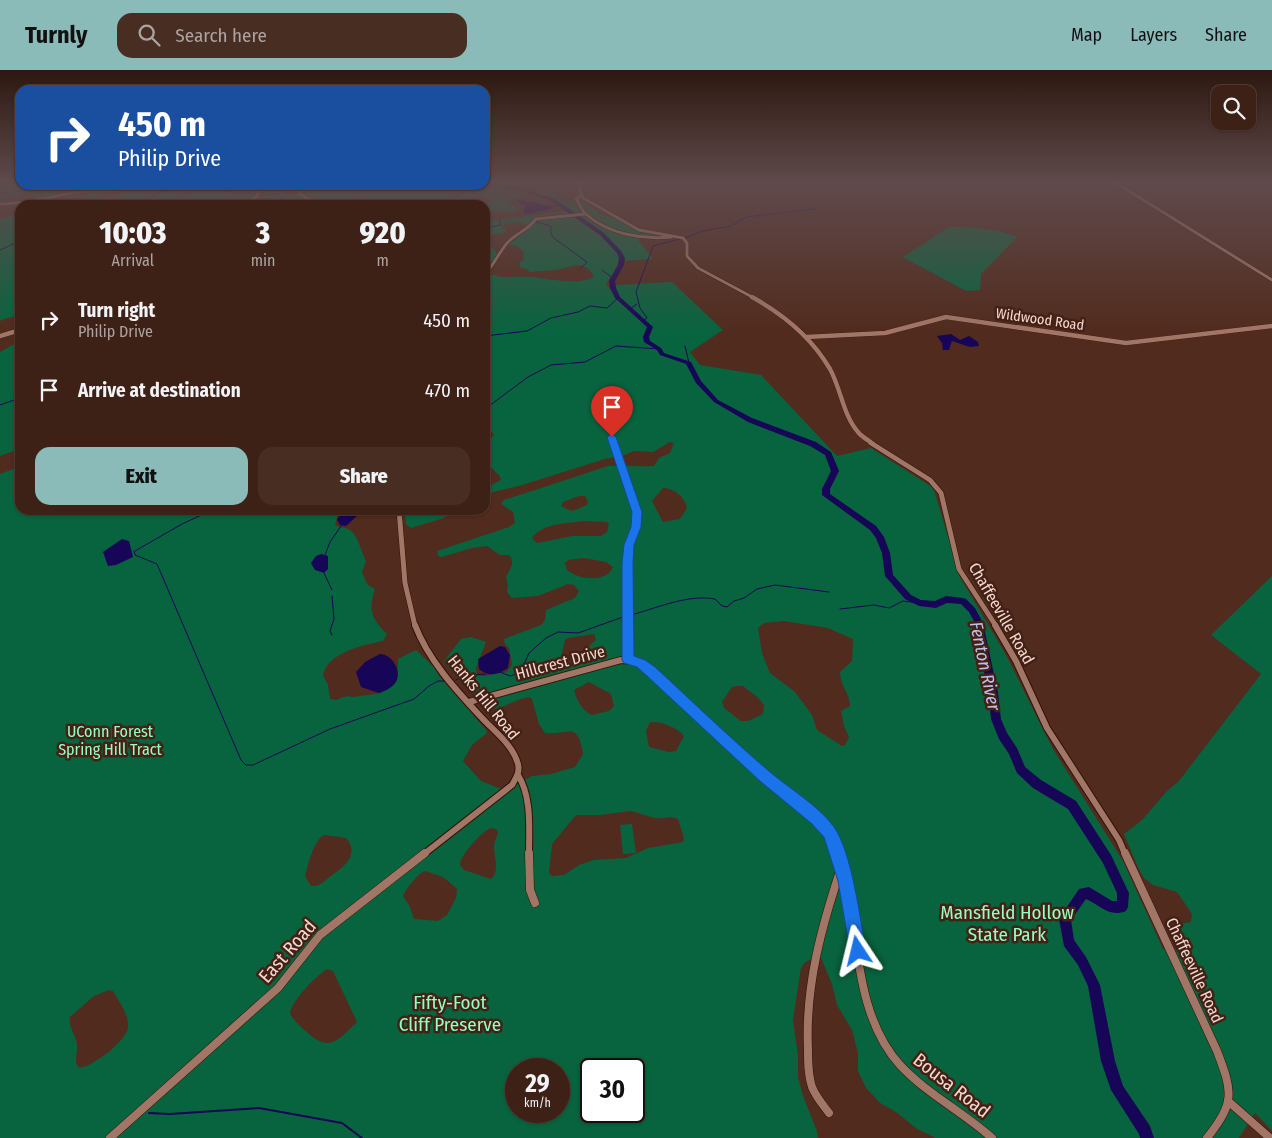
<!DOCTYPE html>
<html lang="en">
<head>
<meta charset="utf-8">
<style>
  :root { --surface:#3d2016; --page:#482d23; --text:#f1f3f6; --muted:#ada3a1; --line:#563e35; --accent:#8bbbb9 }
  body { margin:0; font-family:"Fira Sans Condensed",sans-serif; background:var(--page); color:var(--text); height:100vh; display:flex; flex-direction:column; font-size:19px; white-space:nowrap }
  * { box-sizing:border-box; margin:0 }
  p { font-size:16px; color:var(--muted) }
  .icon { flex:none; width:28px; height:28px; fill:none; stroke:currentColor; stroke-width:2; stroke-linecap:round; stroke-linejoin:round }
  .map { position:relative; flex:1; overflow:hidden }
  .sheet { position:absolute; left:15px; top:130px; width:475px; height:315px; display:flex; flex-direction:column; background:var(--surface); border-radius:15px; box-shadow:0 1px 4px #0004,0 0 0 1px var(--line) }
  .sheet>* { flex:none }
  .guide { position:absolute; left:15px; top:15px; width:475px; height:105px; border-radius:15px; box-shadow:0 1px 4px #0004,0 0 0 1px var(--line); background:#1a4fa0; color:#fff; overflow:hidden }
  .fabs { position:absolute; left:1211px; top:15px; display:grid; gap:10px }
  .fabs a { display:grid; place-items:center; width:45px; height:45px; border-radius:10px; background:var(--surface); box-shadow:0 1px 4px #0004,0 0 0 1px var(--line); font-size:25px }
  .speed { position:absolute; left:505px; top:988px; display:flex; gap:10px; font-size:25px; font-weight:700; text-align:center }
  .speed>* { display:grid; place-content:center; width:65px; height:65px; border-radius:50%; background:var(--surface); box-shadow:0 1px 4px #0004,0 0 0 1px var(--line); line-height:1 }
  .speed small { font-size:12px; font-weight:400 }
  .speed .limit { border:2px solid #111; border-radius:8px; background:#fff; color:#111 }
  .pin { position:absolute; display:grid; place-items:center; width:42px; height:42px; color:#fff; margin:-51px -21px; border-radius:50% 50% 50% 0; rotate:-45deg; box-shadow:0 0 5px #0007 }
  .pin .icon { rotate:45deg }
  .me { position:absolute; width:55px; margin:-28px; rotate:350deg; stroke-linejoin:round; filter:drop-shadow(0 0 4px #0008) }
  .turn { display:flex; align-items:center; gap:18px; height:105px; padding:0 20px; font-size:22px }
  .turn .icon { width:65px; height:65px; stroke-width:2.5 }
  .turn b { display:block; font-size:35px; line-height:42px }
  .eta { display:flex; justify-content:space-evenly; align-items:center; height:85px; text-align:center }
  .eta b { font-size:30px; font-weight:800; line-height:35px }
  .action { display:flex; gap:10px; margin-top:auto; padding:10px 20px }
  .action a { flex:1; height:58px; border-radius:15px; background:var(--accent); color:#111; font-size:20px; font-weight:800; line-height:58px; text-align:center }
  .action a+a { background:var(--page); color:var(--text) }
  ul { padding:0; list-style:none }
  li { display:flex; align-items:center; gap:15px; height:70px; padding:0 20px }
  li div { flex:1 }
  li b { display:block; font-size:19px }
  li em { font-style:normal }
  header { display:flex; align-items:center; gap:30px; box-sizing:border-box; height:70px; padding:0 25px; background:var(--accent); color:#111 }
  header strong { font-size:24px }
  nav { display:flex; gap:28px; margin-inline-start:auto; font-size:18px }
  .search { width:350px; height:45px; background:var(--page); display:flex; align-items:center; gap:12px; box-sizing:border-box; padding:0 18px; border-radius:15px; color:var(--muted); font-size:19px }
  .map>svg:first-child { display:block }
  .green { fill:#08643e; fill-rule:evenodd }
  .water { fill:#170558 }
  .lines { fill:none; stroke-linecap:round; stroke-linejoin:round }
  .stream-far1 { stroke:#170558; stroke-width:1 }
  .stream { stroke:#170558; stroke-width:2 }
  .river { fill:#170558; fill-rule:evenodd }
  .street-far4-casing { stroke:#351106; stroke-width:4 }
  .street-far3-casing { stroke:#351106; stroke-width:5 }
  .street-far2-casing { stroke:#351106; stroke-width:6 }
  .street-far1-casing { stroke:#351106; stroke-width:8 }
  .street-casing { stroke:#351106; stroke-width:9 }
  .street-far4 { stroke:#a27667; stroke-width:3 }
  .street-far3 { stroke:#a27667; stroke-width:4.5 }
  .street-far2 { stroke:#a27667; stroke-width:5 }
  .street-far1 { stroke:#a27667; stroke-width:6 }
  .street { stroke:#a27667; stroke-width:8 }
  .route { fill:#1a73e8; stroke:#114b97 }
  .labels { text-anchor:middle; stroke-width:5; stroke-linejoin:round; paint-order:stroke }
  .far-street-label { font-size:14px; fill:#f2d9d1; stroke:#452014 }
  .street-label { font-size:16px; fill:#f2d9d1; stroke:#452014 }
  .park-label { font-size:16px; fill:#93ffc4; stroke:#452014 }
  .water-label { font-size:18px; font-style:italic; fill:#bbc1ef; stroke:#452014 }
  .near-park-label { font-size:19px; fill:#93ffc4; stroke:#452014 }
  .near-street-label { font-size:19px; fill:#f2d9d1; stroke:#452014 }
</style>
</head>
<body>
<header>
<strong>Turnly</strong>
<div class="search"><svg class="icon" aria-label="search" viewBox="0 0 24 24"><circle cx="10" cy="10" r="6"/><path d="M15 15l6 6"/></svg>Search here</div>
<nav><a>Map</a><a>Layers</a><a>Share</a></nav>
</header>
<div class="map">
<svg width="1272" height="1068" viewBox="0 0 1272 1068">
  <rect width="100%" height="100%" fill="#512b1e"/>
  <g class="green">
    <polygon points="0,111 19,111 20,115 66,115 67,121 40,128 27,122 9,126 0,131"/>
    <path d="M485 111C493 111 513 123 523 127L521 129 505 130 520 140C509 144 497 139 485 144V135L492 130 481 126 462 131 472 135H353L367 130 357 127 341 133 344 135H262L275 130 274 128 261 126 264 115H281L282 123C292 129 308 121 319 117V115H485Z"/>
    <path d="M106 115H249L252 116V120L258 121 255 127 241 133C233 127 225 132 218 135H56C65 132 74 135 83 132L82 131 84 127 89 125 87 122H104L98 126V128L114 129 125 121 103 119Z"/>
    <path d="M550 118 564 132 573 130 581 142 569 145 537 147 569 148 584 145 613 162 639 168 638 170 653 189 621 191 618 181 612 174 609 175C611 177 617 181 618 183 622 192 611 207 606 214L612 222 615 215 672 212 723 260 690 282 700 295 761 305 837 386 871 378 932 417 935 423 960 507 1006 585 1053 679 1123 791 1163 879 1181 880 1171 859 1172 855 1191 852 1192 844 1177 822 1153 815 1144 808 1139 800 1124 764 1142 750 1167 721 1179 711 1261 604 1211 565 1272 506V1061L1255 1043 1239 1068H936L917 1059 896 1042 880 1033 866 1018 858 1001V983L852 960 837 935 832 914 821 888C813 888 805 890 801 898L793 950 798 985V1007L803 1026 817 1061 818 1068H0V404L16 398 18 383 14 381 0 386V282L20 271V440H184L187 444 203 440H339L335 455C340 458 346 457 350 460 358 465 362 484 366 491L362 502 367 514 375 519C368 541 372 549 387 564L383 571C364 575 328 582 323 605L328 615 330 629 336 630 347 626 353 627 381 623 398 605V589L416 580 434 597 439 606 486 660 487 663 472 675 463 691 481 711 504 720 532 706 551 704 575 697 583 684C578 650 568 665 545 663L539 654 532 629 529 627C515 629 503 639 490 640L458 609 444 591 461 569 471 567 486 572 476 598 477 604 483 606 507 602 512 595 509 578 505 574 504 569 541 555 545 550 546 540 575 528 579 521 574 515 568 514 538 526 512 528 507 522 508 515 506 508C508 500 517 493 509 485H500L487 476 472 478 442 487 438 486 437 481 509 457 515 453 513 442 501 434 504 430 608 396C624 395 638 397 654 396L659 388 670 383 674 373 670 372 653 382 634 381 622 386 605 389 519 416 485 424V418L501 410 500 406 485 392V376L494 365 491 361 485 358V313L490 308 485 302V205C492 203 497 207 504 207 516 207 529 206 540 208 553 210 585 215 594 206 582 187 571 199 554 200 545 201 537 201 529 202V200L520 197V192L524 190 523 186 524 183 519 177 508 174 524 163 528 156 520 152 505 153 502 157 507 161 502 164H493L486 172 491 175 497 184 492 195H485V146L488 149 494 150 568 141C561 129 538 125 526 122ZM663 418C674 418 685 427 687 438L680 449 663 452 652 431ZM579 426H585L588 432 587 435 572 441 561 436 563 432ZM583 451 607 452 609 454 607 462 601 466H572L537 473 532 468C543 453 565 454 583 451ZM584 488 606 492 613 497C606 514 578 509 567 500L565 493 568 490ZM784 551 828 558 853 569 852 591 840 602C840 616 850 623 850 636L841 641 844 656 849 667 845 675 842 676 817 660 812 645 795 622 770 603 762 583 758 558 764 553ZM594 564 596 570C585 577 578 602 561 588L565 570 568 568ZM589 612 611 624 614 636 609 641 592 645C583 642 576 629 574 620ZM736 616H743C750 622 759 627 764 635L763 644 748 651H741L724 638 722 632 732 617ZM650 652C661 651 677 657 684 666L676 681 669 682 649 677 646 661ZM631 741C639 743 649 747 656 748 665 749 669 745 678 749L684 768 683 772 648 778 626 788 594 790 579 795 564 805 552 806 549 803 552 774 576 745H600ZM490 758 496 759 498 762C497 768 494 771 494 777 494 788 500 801 491 809L464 800 460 795C460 785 481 763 490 758ZM325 765 346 768C360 784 345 796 332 805 325 810 321 817 311 816L305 806C308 795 314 768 325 765ZM425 801 443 807 457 819 456 828 447 845 438 851 414 849 410 837 403 826C405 820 419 802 425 801ZM327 899 333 901 357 952C340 968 331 983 309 964 302 958 295 952 290 944 291 931 316 906 327 899ZM109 920 113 921C119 932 129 944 128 957 127 971 92 997 79 998 73 990 78 984 77 975 76 964 68 958 70 947L94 926ZM516 999H559V1041H516ZM591 999H634V1041H591Z"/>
    <path d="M578 124 583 132 599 142 597 143 620 150 642 163 666 166C642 168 606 161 588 144 585 141 580 132 577 128Z"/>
    <path d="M20 141V244C13 248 8 247 0 251V149L10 147Z"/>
    <path d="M949 157C972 157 995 158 1017 167L981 204 980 220 966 221 903 187Z"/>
    <polygon points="404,440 453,440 444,448 411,458 406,454"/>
    <polygon points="632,754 636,783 623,784 620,755"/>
  </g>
  <g class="water">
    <polygon points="518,129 550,136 552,139 526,144 523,140 526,136 517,132"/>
    <polygon points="951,264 960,270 969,266 978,272 979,276 970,277 952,271 949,280 943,280 942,273 937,266"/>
    <polygon points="342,440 356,440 358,445 346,456 340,455 337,450"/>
    <polygon points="122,469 129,471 133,487 116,495 108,496 103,482"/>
    <polygon points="321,484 328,486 328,499 324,503 315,500 311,493 316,486"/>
    <path d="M500 576 505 577 510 585 508 598C498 605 488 607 479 599L478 589Z"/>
    <path d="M380 584C392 584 402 601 396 612 392 618 385 621 379 623L361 617 356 602 365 592Z"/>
  </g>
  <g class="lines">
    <g class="stream-far1">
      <polyline points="0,124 61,115"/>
      <polyline points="259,125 279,124 282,131 297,135"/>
      <polyline points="117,135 144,131 162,122 183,117 190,121 211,120 256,124"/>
      <polyline points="166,135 192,120 195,117 192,115"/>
      <polyline points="428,135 451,129 477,115"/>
      <polyline points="551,137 561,135"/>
      <polyline points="536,152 551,156 551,164 555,169 587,192 580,199"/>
      <polyline points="485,158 501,155 499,149"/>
      <polyline points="684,168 703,161 731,156 746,147 816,139"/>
      <polyline points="0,180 20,171"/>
      <polyline points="602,200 613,208"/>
      <polyline points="630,239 637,234"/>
      <polyline points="644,250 647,248 640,238 636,222 653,176 680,169"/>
      <polyline points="485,266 527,261 551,248 578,242 590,236 607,238 618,228"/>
      <polyline points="685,276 689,293"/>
      <polyline points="0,335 14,330 20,331"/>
      <polyline points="485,339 528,307 551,295 585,292 616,276 659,279"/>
      <polyline points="134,481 135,485 157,494 241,690 246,695 253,695 330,659 414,629 429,616 438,611 446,611"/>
      <polyline points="135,481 182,454 212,440"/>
      <polyline points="325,485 330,472 341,456"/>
      <polyline points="324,503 332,520"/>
      <polyline points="332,526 334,549 330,561 332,565"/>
      <polyline points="840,539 874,535 889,538 903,531 919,533"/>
      <path d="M631 545C657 538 688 524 715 529L722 536 727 537 734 531 744 528 757 519 775 515 829 522"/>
      <polyline points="500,602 510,606 520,603 529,583 546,568 558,562 578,563 623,547"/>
      <polyline points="456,610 464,606 485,604"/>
    </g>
    <polyline class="stream" points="149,1043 170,1044 259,1038 342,1053 362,1068"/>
    <path class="river" d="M495 111H500L508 117 523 118 555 129 604 163 621 181 625 188 624 195 615 211 616 218 620 227 653 257 649 267 650 271 661 278 664 283 691 292 701 311 718 330 752 348 816 372 831 382 839 401 830 419V424L876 456 884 467 890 483 893 505 911 525 921 530 935 531 946 526 963 528 966 529 975 538 983 553 998 623 1001 649 1007 663 1017 678 1025 697 1041 710 1076 731 1111 785 1127 819 1129 823 1128 837 1126 841C1109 848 1100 835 1086 829L1071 850 1074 870 1086 887 1100 915 1115 991 1123 1016 1150 1056 1154 1068H1140L1139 1064 1111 1020 1101 991 1088 916 1078 895 1064 876 1059 849 1079 819 1089 817 1112 831H1117V823L1103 793 1068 739 1033 718 1017 703 1009 684 999 669 991 649 988 623 975 553 969 542 961 534 947 533 936 538 919 536 905 529 885 506 882 483 876 468 870 460 822 425V419L831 401 825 385 810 376 748 352 714 332 696 313 686 294 660 285 657 280 644 272 643 267 647 257 615 228 610 218 609 211 618 195 619 188 617 183 600 165 551 131 520 120 505 119Z"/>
    <g class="street-far4-casing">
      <g id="street-far4">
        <polyline points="577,111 583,128 639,160 683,168 687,173 687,186 698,198 754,228"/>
        <polyline points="1113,111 1272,210"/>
        <polyline points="296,115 300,124 318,135"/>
        <path d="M582 125 576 129C579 134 582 141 587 145 608 164 644 170 671 167"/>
        <path d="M0 134C26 134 52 126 77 122 102 119 118 124 143 115"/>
        <polyline points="240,135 256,127 262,115"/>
        <path d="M485 205C494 194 500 181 508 172 517 163 528 160 536 149L585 144"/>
      </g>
    </g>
    <g class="street-far3-casing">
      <g id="street-far3">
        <path d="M752 227C783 244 812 268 830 299 841 319 843 345 858 362 862 367 868 370 873 374"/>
        <polyline points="0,266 20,260"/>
        <polyline points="806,267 885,263 946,247 1126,273 1272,256"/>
        <polyline points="612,367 614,374"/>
      </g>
    </g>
    <g class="street-far2-casing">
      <g id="street-far2">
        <polyline points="614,373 637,443 636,457 629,475 628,556"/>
        <polyline points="871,373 930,410 941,423 959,499 996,556"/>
        <polyline points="399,440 405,513 415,556"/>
      </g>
    </g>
    <g class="street-far1-casing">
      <g id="street-far1">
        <path d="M415 555C428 590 457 621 482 648 495 662 513 675 518 694 520 702 516 708 512 715L424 784"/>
        <polyline points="628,555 628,590"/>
        <polyline points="995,555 1016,591 1047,658 1119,770 1125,784"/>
        <path d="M469 632 621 590 634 591 651 601C685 632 718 665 752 695 782 723 825 743 839 784"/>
        <path d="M518 705C532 727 529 759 529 784"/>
      </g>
    </g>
    <g class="street-casing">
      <g id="street">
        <polyline points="529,783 530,820 535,833"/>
        <path d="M839 783C860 850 850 940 900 995 927 1024 963 1042 992 1068"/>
        <path d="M1125 783 1217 981C1233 1023 1235 1032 1207 1068"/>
        <polyline points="1228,1031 1270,1068"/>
        <path d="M829 1043C823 1035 816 1027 812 1017 808 1005 808 992 808 979 805 915 822 855 842 795"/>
        <polyline points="110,1068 278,918 320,865 425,783"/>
      </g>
    </g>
    <use href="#street-far4" class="street-far4"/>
    <use href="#street-far3" class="street-far3"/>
    <use href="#street-far2" class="street-far2"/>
    <use href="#street-far1" class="street-far1"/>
    <use href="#street" class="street"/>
  </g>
  <linearGradient id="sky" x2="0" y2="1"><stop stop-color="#2d1810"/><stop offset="0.43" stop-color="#5f4a4c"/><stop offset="1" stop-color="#5f4a4c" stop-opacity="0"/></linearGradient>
  <rect width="1272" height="261" fill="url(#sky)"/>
  <path class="route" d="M612 364 616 367 642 442 641 457 634 475 633 493 634 586 645 590 655 597C693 632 731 669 770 702 790 719 819 736 834 757 852 783 860 848 866 881L864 887 858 889 852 887 850 881 838 811 824 767 811 753 760 711 646 605 637 597 624 593 622 590V493L624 475 631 457 632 442 607 367Z"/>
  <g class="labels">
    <g class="far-street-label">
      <text transform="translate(1040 249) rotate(8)" y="5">Wildwood Road</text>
    </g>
    <g class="street-label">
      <text transform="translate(1002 543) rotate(60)" y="6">Chaffeeville Road</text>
      <text transform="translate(560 592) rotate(-15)" y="6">Hillcrest Drive</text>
      <text transform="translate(484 627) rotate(51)" y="6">Hanks Hill Road</text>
      <text transform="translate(1195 900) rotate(65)" y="6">Chaffeeville Road</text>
    </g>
    <g class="park-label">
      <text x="110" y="667">UConn Forest<tspan x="110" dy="18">Spring Hill Tract</tspan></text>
    </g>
    <g class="water-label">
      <text transform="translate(985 596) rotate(78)" y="6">Fenton River</text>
    </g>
    <g class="near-park-label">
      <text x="1007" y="849">Mansfield Hollow<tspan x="1007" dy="22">State Park</tspan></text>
      <text x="450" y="939">Fifty-Foot<tspan x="450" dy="22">Cliff Preserve</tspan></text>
    </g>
    <g class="near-street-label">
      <text transform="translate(287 881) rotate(-49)" y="7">East Road</text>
      <text transform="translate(952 1015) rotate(38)" y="7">Bousa Road</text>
    </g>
  </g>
</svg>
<div class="fabs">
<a><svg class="icon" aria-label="search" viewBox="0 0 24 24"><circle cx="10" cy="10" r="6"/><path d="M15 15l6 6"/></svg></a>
</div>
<div class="speed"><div>29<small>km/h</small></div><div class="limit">30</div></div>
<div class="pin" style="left:612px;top:367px;background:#d93025"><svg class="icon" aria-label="arrive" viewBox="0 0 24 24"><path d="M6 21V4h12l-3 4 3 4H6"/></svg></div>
<svg class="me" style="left:858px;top:881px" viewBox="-20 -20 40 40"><path d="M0-17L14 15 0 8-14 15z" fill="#1a73e8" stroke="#fff" stroke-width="4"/></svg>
<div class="guide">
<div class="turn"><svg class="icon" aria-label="right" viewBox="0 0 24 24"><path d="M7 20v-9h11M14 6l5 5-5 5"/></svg><div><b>450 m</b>Philip Drive</div></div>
</div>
<section class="sheet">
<div class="eta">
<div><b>10:03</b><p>Arrival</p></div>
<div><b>3</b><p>min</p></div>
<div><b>920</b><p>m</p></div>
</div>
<ul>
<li><svg class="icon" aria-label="right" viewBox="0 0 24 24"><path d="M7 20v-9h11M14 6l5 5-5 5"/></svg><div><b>Turn right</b><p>Philip Drive</p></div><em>450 m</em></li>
<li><svg class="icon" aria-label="arrive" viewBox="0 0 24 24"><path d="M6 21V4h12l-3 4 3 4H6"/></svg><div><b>Arrive at destination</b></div><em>470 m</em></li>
</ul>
<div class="action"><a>Exit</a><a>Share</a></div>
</section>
</div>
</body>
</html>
